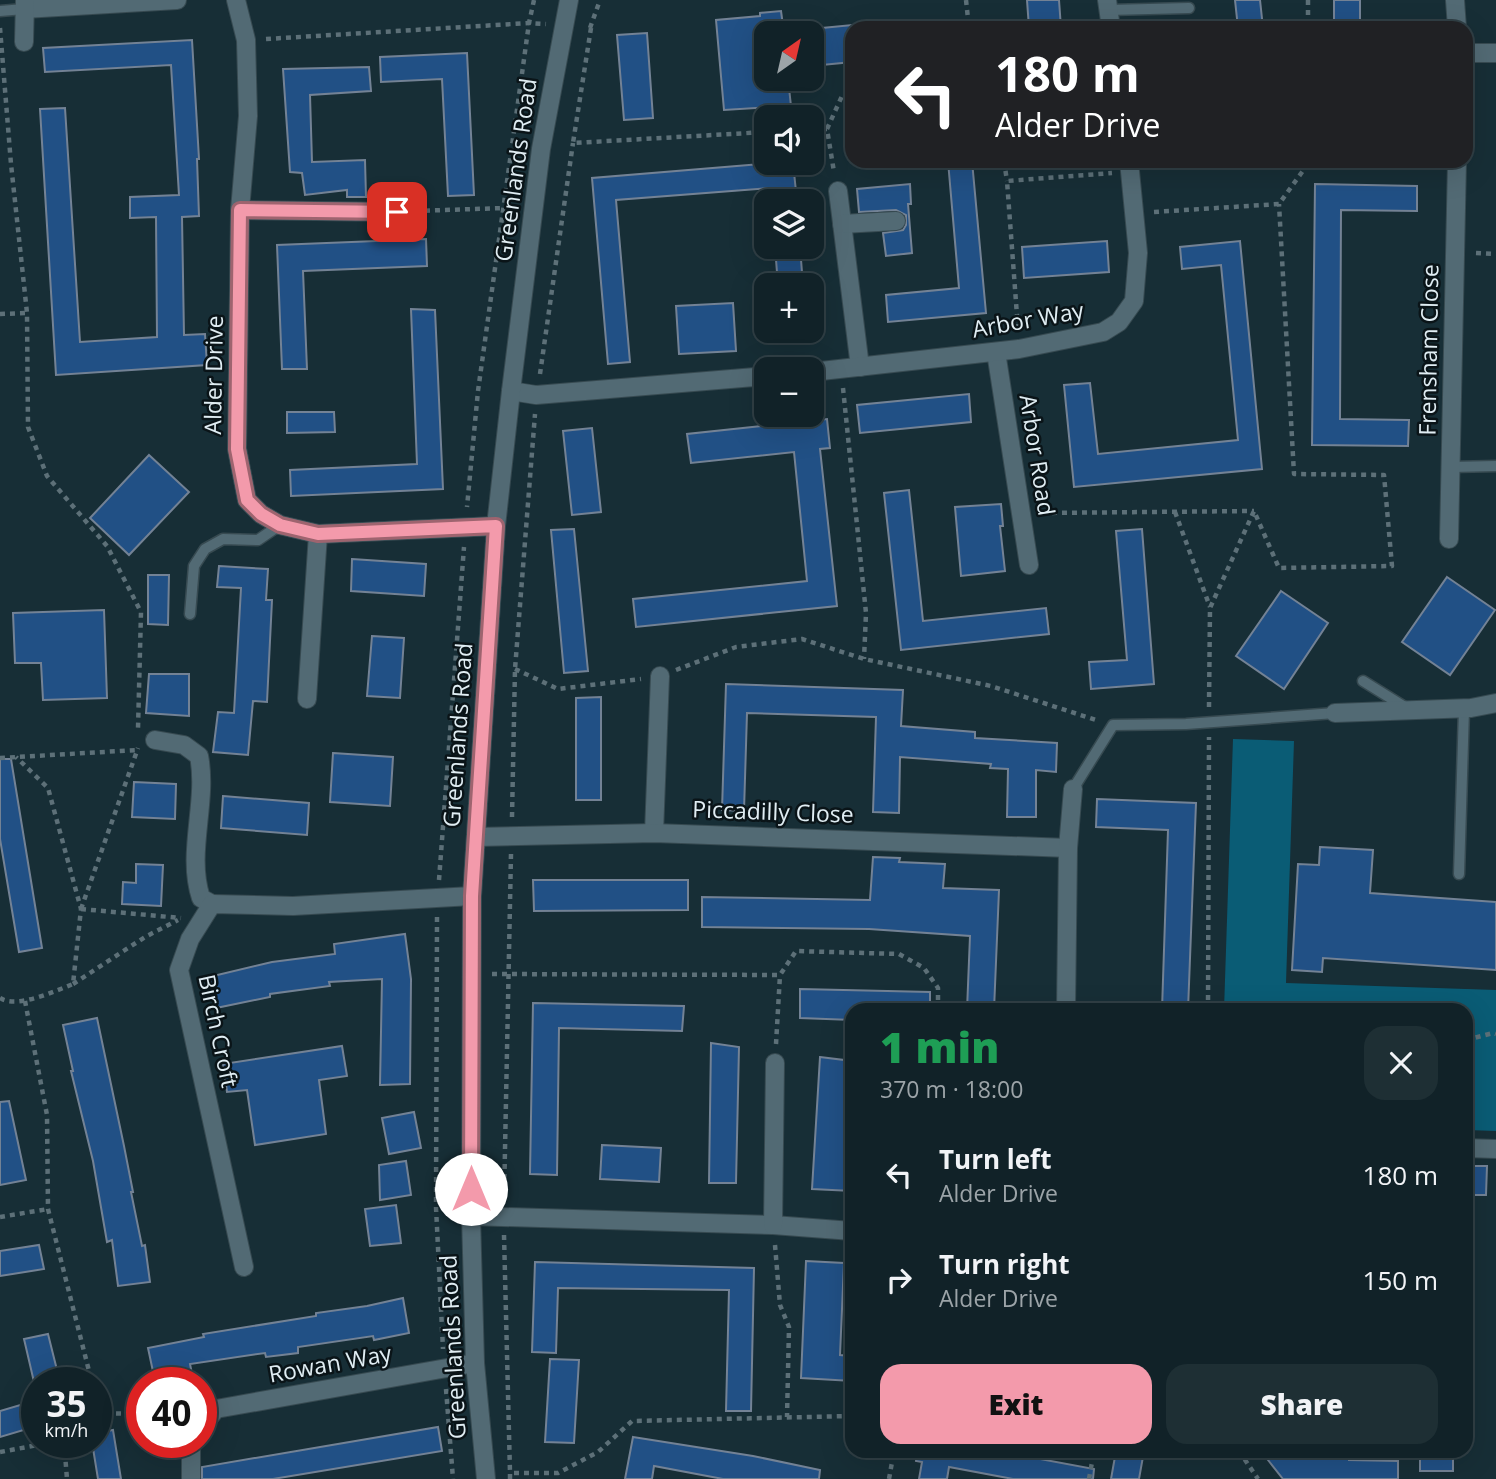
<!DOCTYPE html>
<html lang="en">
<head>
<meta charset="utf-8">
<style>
  :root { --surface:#112228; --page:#1e2f34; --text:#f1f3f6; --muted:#9ca4a8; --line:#303f45; --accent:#f39aab }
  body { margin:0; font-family:"Open Sans",sans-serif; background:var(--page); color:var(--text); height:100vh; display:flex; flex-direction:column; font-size:26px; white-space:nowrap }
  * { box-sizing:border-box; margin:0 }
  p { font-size:23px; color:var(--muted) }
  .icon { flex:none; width:38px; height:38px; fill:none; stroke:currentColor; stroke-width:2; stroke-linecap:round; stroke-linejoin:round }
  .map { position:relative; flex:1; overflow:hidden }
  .drawer { position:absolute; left:845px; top:1003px; width:628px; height:455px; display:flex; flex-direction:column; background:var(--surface); border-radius:21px; box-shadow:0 7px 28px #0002,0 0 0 2px var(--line) }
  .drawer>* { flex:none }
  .guide { position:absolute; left:845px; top:21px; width:628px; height:147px; border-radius:21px; box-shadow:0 7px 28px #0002,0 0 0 2px var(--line); background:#202124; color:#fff; overflow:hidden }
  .needle { width:46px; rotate:34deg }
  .buttons { position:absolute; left:754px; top:21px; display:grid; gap:14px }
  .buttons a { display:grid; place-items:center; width:70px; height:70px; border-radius:14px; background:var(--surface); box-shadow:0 7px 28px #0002,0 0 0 2px var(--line); font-size:35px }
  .speed { position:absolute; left:21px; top:1367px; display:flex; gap:14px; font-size:35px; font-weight:700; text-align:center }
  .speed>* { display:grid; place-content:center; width:91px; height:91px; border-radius:50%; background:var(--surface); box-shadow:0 7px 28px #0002,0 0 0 2px var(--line); line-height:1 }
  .speed small { font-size:18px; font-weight:400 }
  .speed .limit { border:10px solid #d22; background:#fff; color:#111 }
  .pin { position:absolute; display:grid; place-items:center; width:60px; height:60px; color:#fff; margin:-30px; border-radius:14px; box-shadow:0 4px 10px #0006 }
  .me { position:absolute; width:77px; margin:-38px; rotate:0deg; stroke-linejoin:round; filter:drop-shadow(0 0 5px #0008) }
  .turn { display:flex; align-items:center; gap:24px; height:147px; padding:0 35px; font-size:32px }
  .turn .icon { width:91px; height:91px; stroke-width:2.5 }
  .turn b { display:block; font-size:49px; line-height:60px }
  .round { display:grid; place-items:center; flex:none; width:74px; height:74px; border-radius:21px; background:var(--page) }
  .headline { display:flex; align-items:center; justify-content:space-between; height:119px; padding:0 35px }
  h1 { font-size:42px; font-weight:800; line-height:52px; color:#1e9e55 }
  .button { display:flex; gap:14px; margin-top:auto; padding:14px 35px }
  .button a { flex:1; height:80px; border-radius:21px; background:var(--accent); color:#111; font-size:28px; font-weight:800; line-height:80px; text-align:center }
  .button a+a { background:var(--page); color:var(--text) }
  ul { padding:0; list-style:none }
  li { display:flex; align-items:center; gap:21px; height:105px; padding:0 35px }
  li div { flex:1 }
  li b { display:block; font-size:26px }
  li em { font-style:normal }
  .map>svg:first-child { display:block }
  .green { fill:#0a5c75 }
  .building { fill:#215085; stroke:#738295; stroke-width:2 }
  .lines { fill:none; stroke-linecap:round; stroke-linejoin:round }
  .service-casing { stroke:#374a51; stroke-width:13 }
  .minor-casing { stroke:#374a51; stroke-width:20 }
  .tertiary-casing { stroke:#374a51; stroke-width:20 }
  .path { stroke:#5d7078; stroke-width:4.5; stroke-dasharray:5 5; stroke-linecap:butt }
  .service { stroke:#526a74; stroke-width:10 }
  .minor { stroke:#526a74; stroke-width:18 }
  .tertiary { stroke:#526a74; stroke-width:18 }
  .route-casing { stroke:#9e646f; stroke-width:18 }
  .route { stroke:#f39aab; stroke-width:12 }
  .labels { text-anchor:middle; stroke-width:5; stroke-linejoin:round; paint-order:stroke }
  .street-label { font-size:23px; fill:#e0edf3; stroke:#0a1418 }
</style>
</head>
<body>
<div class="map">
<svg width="1496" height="1479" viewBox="0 0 1496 1479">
  <rect width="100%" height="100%" fill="#172e36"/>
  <polygon class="green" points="1233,739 1294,741 1286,983 1496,990 1496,1131 1467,1130 1466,1010 1224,1010"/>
  <g class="building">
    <polygon points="1027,0 1059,0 1061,28 1029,28"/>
    <polygon points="1235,0 1260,0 1263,28 1238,28"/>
    <rect x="1334" y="0" width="26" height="28"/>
    <polygon points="781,11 784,33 766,33 766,79 788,79 791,106 724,110 716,20 760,16 760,13"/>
    <polygon points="852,25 852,62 812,66 812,29"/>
    <polygon points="647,33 653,118 624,120 617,35"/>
    <polygon points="192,40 199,159 197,159 199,216 182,217 184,335 205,334 207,365 56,375 40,109 65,108 80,342 157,337 156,217 130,218 130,197 179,195 171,65 45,72 43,48"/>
    <polygon points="467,53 474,195 448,196 442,79 381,82 380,57"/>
    <polygon points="369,67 371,91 310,95 312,162 365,160 366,197 347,197 347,190 305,195 302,173 290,172 283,69"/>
    <polygon points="948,161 972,161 986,313 888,322 886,295 959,288"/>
    <polygon points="773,163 793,163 797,201 771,201 770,188 616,200 630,362 608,364 592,178"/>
    <polygon points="910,184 911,204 908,204 912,253 886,256 883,233 903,230 906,225 906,215 896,210 859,212 857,189"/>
    <polygon points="1315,184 1417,186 1417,211 1341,210 1340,419 1409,420 1408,446 1312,445"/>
    <polygon points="426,239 427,266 303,271 307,369 282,369 277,245"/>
    <polygon points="1107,241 1109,272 1024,278 1022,247"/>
    <polygon points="1240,241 1262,469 1074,487 1064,385 1090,383 1098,454 1238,440 1221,265 1182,269 1180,247"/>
    <polygon points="775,247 800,247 803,285 778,285"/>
    <polygon points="733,303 736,351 679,354 676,306"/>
    <polygon points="411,309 435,310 443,489 291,496 290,470 417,464"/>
    <polygon points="969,394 971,422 860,433 857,405"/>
    <polygon points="287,412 334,412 335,432 287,433"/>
    <polygon points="827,419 830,448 820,449 837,606 636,627 633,599 807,581 794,452 691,463 687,434"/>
    <polygon points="592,428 601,512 572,515 563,431"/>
    <polygon points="149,455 189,492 129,555 90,518"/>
    <polygon points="909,490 923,621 1046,608 1049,634 901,650 884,493"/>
    <polygon points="1001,504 1003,526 1000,526 1005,571 961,576 955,507"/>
    <polygon points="574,529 588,671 564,673 551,530"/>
    <polygon points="1142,529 1154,684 1091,689 1089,662 1127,660 1116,531"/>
    <polygon points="352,559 426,564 424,596 351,591"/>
    <polygon points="219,566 268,569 266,600 272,600 267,702 253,701 248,755 213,752 218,712 234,713 241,588 217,587"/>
    <polygon points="148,575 169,575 168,625 148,624"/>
    <polygon points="1447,577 1495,610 1450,675 1402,642"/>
    <polygon points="1281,591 1328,623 1284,689 1236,656"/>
    <polygon points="104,610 107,698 43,700 41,663 15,663 13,613"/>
    <polygon points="372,636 404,638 400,698 367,696"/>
    <polygon points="149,674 189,674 189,716 146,713"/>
    <polygon points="726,684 903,690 901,726 975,732 975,738 1057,743 1056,772 1036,770 1036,817 1007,817 1008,769 990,768 991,764 900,757 899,813 873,812 876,717 747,713 744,811 722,810"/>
    <polygon points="601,697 601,800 576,800 576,698"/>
    <polygon points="333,753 393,757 390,806 330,802"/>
    <polygon points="0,759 11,759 42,948 19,952 0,839"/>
    <polygon points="134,782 176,784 175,819 132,817"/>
    <polygon points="223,796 309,803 307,835 221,828"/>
    <polygon points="1097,799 1196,803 1188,1010 1162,1010 1168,830 1096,827"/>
    <polygon points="1320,847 1373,850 1370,893 1496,902 1496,970 1323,958 1322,972 1292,970 1298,864 1319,865"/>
    <polygon points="873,857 900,858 899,862 945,864 943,888 999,890 994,1010 967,1010 970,936 869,929 702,927 702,897 870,900"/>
    <polygon points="136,864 163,865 161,906 122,904 123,882 136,883"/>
    <polygon points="533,880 688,880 688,910 534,911"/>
    <polygon points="405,934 411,979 410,1084 380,1085 382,979 329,982 330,986 270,994 270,997 216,1008 209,977 272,962 335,954 334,944"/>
    <polygon points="800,989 930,992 930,1010 852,1010 852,1020 800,1018"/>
    <polygon points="533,1003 684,1006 682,1031 559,1028 557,1175 530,1174"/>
    <polygon points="97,1018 124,1146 133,1192 131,1192 142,1246 145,1245 150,1282 118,1286 112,1240 107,1242 93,1161 71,1071 73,1071 63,1025"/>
    <polygon points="711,1043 739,1047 736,1183 709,1183"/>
    <polygon points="342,1046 347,1076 319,1080 326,1134 255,1145 247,1090 227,1092 223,1064"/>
    <polygon points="820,1057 852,1061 852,1191 812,1189"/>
    <polygon points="9,1101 26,1180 0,1185 0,1102"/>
    <polygon points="414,1112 421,1148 389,1154 382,1118"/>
    <polygon points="602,1145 661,1148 659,1182 600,1179"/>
    <polygon points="406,1161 411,1195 380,1200 379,1165"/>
    <polygon points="1466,1166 1487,1166 1486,1195 1466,1195"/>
    <polygon points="396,1205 401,1243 370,1246 365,1209"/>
    <polygon points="39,1245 44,1269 0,1276 0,1251"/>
    <polygon points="806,1261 844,1263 840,1355 852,1356 852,1381 801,1378"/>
    <polygon points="535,1262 754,1268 751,1411 726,1411 729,1290 558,1288 556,1353 532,1352"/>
    <polygon points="403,1298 409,1333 374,1340 373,1336 298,1347 298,1353 266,1357 265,1353 190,1364 192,1374 155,1381 148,1348 204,1337 203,1334 316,1316 316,1313 367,1306"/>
    <polygon points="48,1334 60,1382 34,1382 24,1339"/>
    <polygon points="550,1359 579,1360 574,1443 545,1442"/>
    <polygon points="37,1400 37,1426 0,1437 0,1411"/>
    <polygon points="438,1427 442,1451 273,1479 202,1479 202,1467"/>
    <polygon points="113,1430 121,1479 98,1479 92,1442 96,1442 96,1433"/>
    <polygon points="633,1437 753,1456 820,1470 819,1479 723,1479 654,1466 652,1479 625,1479"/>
    <polygon points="917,1451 997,1451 1094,1469 1093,1479 1013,1479 949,1467 947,1479 919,1479 922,1462 916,1461"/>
    <polygon points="1116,1451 1144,1451 1139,1479 1111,1479"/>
    <polygon points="1280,1451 1289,1451 1292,1455 1349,1458 1349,1460 1398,1461 1398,1479 1283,1479 1268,1460"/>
    <rect x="1420" y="1451" width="33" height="20"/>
  </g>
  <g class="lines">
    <g class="service-casing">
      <g id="service">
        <polyline points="1109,10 1189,8"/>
        <polyline points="0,11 24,9"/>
        <polyline points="1451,467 1496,466"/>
        <polyline points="190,614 194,566 205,549 223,539 258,540 280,525"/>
        <polyline points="1363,681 1408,709"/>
        <polyline points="1073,789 1113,725 1186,724 1335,713"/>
        <polyline points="1459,874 1464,709"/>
      </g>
    </g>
    <g class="minor-casing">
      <g id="minor">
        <polyline points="236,0 246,40 248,116 240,210 237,449 247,500 261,514 280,525 318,534 496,526"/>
        <polyline points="1107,0 1111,28"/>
        <polyline points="1455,0 1457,28"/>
        <polyline points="24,9 177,0"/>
        <polyline points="24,42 25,0"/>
        <polyline points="1466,53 1496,53"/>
        <polyline points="838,191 860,367"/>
        <polyline points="240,210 397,212"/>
        <polyline points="842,224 896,221"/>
        <polyline points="996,352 1029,565"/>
        <polyline points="812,372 1019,349 1103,332 1119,322 1134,301 1138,253 1129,161"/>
        <polyline points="511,391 536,395 766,376"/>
        <polyline points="1449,539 1457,161"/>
        <polyline points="307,699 318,534"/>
        <polyline points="1335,713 1471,708 1496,703"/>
        <path d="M155 740 184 745 199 756C208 802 186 853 201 898L212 904"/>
        <polyline points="654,833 660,676"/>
        <polyline points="476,837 654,833 1068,848"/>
        <polyline points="1066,1010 1068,848 1073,789"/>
        <polyline points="1466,1148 1496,1149"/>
        <polyline points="471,1216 773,1225 852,1231"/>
        <polyline points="773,1225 775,1063"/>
        <polyline points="244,1267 179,970 190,939 212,904 293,906 472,896"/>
        <polyline points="201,1427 216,1409 475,1363"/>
        <polyline points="191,1442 191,1479"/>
      </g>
    </g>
    <g class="tertiary-casing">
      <polyline id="tertiary" points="486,1479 475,1363 471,1216 472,896 496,526 511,391 541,149 569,0"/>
    </g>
    <g class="path">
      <polyline points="534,0 529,23 546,24"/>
      <polyline points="966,0 969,28"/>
      <polyline points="1308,0 1308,28"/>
      <polyline points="0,28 11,164 27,313 28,427 47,476 107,546 141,612 138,729"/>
      <polyline points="590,28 600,0"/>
      <polyline points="591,28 573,143 766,132"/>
      <polyline points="266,39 529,23 478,391 467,507"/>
      <polyline points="827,129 842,96 852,95"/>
      <polyline points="812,130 827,129 834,172"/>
      <polyline points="1004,161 1007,181"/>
      <polyline points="415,211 504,208"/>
      <polyline points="1154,212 1279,204 1310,161"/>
      <polyline points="1476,253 1496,254"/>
      <polyline points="0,314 27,313"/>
      <polyline points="1018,329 1007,181 1112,173"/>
      <polyline points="540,374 573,143"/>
      <polyline points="843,388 866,613 864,659"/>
      <polyline points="1175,512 1210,607"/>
      <polyline points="1042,513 1254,511"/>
      <polyline points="515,669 558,689 641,679"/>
      <polyline points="676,670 736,647 802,639 864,659 991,686 1096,720"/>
      <polyline points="1209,707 1210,608 1254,511 1279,568 1392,566 1384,475 1294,474 1279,204"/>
      <polyline points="0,758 137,750"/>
      <polyline points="512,817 515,669 535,414"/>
      <polyline points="439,880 464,547"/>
      <polyline points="81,909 138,748"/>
      <polyline points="81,909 181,918"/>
      <polyline points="437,917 436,1207 443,1349"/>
      <polyline points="492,974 780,975 796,951 899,954 924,968 938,988 938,1010"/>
      <polyline points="73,984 145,937 178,920"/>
      <path d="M0 998C17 1009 55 991 73 984L81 909 48 788 16 757"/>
      <polyline points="25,1001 47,1115 48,1209 89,1371 85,1382"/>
      <polyline points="1208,1010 1209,737"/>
      <polyline points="1466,1040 1493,1033 1496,1034"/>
      <polyline points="776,1044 780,975"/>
      <polyline points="504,1199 511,854"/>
      <polyline points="0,1217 48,1209"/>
      <polyline points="504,1235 510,1473"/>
      <polyline points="775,1245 780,1305 789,1327 787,1417"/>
      <polyline points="446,1389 453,1479"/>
      <polyline points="96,1413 142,1414"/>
      <polyline points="64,1442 67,1479"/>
      <polyline points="1239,1451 1258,1479"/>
      <polyline points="0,1452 54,1442"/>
      <polyline points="510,1479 510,1473 558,1473 598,1452 632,1421 852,1416"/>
      <polyline points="889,1479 894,1451"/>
      <polyline points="1089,1479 1094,1451"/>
    </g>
    <use href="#service" class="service"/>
    <use href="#minor" class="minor"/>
    <use href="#tertiary" class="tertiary"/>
  </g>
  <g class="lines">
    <g class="route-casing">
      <polyline id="route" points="397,212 240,210 237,449 247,500 261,514 280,525 318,534 496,526 472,896 471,1189"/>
    </g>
    <use href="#route" class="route"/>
  </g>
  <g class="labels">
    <g class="street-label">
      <text transform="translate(516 170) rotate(-82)" y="8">Greenlands Road</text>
      <text transform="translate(1028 320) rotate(-10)" y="8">Arbor Way</text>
      <text transform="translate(1429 350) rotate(-89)" y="8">Frensham Close</text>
      <text transform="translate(214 375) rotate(-89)" y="8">Alder Drive</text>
      <text transform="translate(1037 455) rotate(81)" y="8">Arbor Road</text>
      <text transform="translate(458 735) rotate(-86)" y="8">Greenlands Road</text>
      <text transform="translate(773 812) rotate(2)" y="8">Piccadilly Close</text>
      <text transform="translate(218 1031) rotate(78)" y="8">Birch Croft</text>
      <text transform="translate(453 1347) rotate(-93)" y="8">Greenlands Road</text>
      <text transform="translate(330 1364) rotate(-10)" y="8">Rowan Way</text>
    </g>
  </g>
</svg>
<div class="buttons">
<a><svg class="needle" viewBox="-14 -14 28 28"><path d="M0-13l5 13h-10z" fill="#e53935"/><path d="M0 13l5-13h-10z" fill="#9ca4a8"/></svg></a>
<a><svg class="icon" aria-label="sound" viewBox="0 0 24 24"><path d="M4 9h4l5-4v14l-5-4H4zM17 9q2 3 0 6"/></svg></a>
<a><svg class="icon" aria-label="layers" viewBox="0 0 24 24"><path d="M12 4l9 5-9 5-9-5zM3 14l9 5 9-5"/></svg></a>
<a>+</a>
<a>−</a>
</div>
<div class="speed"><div>35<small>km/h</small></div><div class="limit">40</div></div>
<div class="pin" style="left:397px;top:212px;background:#d93025"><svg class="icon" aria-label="arrive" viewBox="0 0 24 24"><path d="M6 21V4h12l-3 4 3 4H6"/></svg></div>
<svg class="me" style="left:471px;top:1189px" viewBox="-20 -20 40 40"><circle r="19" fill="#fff"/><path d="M0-13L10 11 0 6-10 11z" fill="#f39aab"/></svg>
<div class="guide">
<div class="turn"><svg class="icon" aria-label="left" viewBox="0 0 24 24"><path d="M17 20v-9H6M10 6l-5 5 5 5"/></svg><div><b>180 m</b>Alder Drive</div></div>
</div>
<section class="drawer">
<div class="headline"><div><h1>1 min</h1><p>370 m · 18:00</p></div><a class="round"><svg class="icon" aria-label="close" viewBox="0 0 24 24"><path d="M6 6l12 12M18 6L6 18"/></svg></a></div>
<ul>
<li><svg class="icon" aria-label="left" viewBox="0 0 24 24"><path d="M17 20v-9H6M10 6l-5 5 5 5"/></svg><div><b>Turn left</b><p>Alder Drive</p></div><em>180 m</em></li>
<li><svg class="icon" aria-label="right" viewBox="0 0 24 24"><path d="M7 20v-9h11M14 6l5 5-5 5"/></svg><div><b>Turn right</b><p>Alder Drive</p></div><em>150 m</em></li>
</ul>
<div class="button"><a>Exit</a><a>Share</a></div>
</section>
</div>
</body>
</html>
